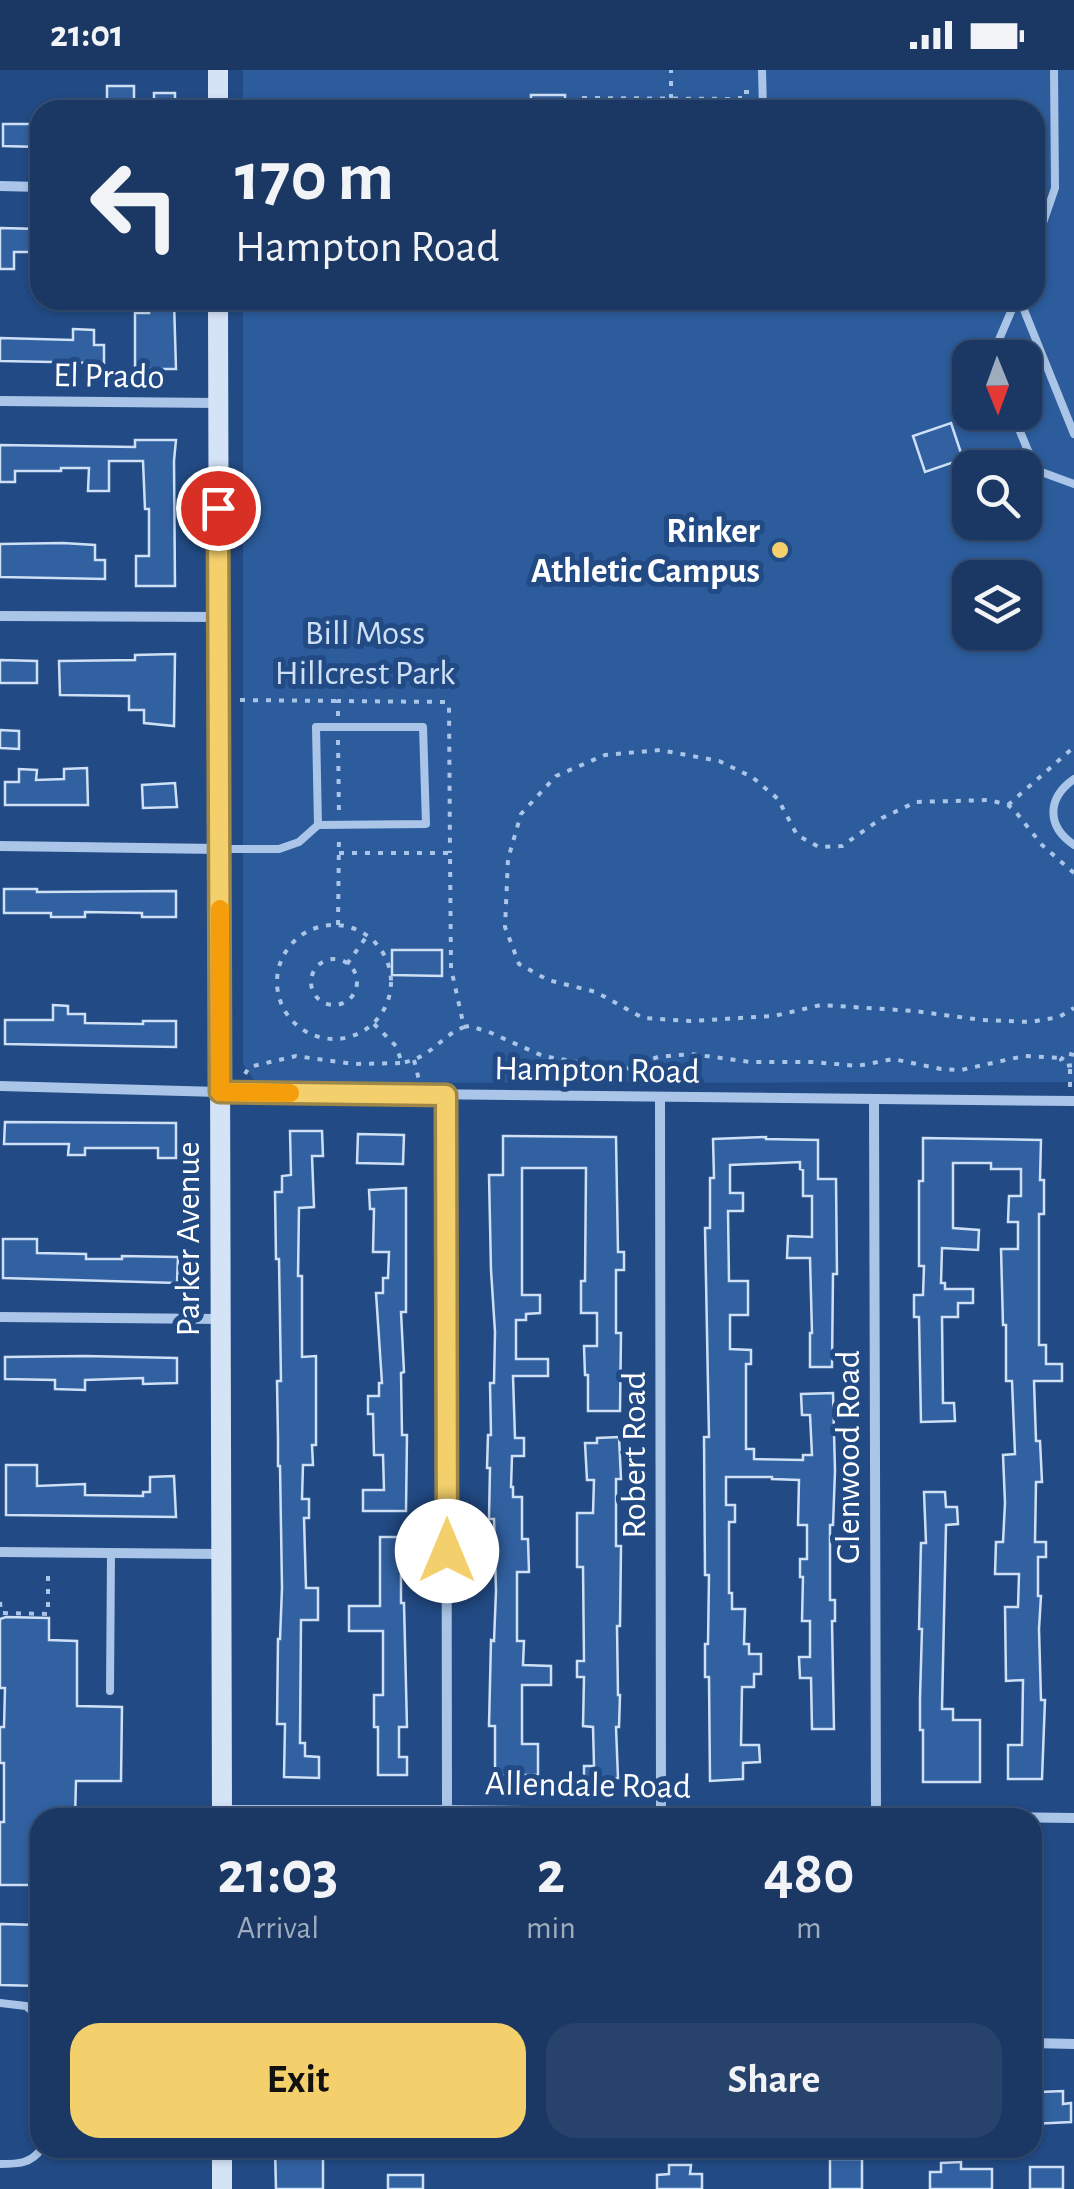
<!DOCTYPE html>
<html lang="en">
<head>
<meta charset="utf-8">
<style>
  :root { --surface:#1a3863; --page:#27436c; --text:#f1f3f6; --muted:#9facbe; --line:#385278; --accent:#f4d06d }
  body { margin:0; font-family:"Alegreya Sans",sans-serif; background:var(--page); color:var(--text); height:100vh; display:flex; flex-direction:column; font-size:38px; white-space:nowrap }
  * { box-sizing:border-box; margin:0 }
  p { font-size:32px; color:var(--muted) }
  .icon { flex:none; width:55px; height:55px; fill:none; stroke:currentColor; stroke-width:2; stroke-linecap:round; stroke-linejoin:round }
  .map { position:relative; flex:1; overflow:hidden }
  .details { position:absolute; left:30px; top:1738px; width:1012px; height:350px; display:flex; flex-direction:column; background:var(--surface); border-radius:30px; box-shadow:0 2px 8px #0004,0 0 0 2px var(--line) }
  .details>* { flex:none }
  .banner { position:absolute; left:30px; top:30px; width:1015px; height:210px; border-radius:30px; box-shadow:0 2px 8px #0004,0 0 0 2px var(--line); background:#1a3863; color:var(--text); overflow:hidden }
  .needle { width:65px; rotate:179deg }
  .fabs { position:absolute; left:952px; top:270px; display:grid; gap:20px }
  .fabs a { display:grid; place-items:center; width:90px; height:90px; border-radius:20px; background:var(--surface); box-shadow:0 2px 8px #0004,0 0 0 2px var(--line); font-size:50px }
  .pin { position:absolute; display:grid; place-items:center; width:85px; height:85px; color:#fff; margin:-42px; border:5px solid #fff; border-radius:50%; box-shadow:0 2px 10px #0007 }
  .me { position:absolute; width:110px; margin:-55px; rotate:0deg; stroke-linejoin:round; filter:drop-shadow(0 0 8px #0008) }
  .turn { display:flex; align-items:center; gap:35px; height:210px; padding:0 40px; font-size:45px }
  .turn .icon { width:130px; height:130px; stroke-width:2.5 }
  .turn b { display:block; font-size:70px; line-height:85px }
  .eta { display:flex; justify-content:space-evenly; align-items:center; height:170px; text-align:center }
  .eta b { font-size:60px; font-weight:600; line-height:70px }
  .cta { display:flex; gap:20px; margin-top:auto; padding:20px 40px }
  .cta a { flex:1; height:115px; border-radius:30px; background:var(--accent); color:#111; font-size:40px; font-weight:600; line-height:115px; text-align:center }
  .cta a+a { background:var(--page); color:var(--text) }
  .status { display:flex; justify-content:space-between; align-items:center; height:70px; padding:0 50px; background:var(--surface); direction:ltr }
  .status svg { height:28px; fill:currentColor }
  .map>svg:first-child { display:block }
  .green { fill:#2c5c9c; fill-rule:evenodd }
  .building { fill:#3261a1; stroke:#cee0f6; stroke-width:2.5 }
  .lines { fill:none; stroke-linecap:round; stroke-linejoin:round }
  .path { stroke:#aac5e8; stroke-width:4; stroke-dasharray:5 8; stroke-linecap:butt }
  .lane { stroke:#aac5e8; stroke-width:8 }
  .street { stroke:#aac5e8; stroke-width:10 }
  .secondary { stroke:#d5e3f7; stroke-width:20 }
  .route-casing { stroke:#9f8747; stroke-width:25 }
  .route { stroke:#f4d06d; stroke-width:18 }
  .slow { stroke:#f59e0b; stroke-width:18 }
  .poi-dot { fill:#f4d06d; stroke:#224a84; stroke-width:4 }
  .labels { text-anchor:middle; stroke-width:10; stroke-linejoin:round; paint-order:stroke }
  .street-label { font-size:35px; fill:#fff; stroke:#224a84 }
  .poi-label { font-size:35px; font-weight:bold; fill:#fff; stroke:#224a84; text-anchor:end }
  .park-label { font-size:35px; fill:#cee0f6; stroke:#224a84 }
</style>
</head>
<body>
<div class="status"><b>21:01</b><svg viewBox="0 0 49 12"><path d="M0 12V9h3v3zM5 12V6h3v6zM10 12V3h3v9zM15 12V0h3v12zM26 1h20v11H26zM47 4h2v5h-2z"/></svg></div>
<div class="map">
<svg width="1074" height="2119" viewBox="0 0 1074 2119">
  <rect width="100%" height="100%" fill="#224a84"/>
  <path class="green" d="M243 0H1074V1012L256 1013 243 994V230H1035V40H243ZM970 288H1025V342H970ZM970 398H1025V452H970ZM970 508H1025V562H970Z"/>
  <g class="building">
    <rect x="107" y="16" width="27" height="20"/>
    <rect x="154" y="23" width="21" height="17"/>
    <rect x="531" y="25" width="34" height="15"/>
    <polygon points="3,54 39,54 39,77 3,76"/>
    <polygon points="0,158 40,159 40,182 14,182 14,199 0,199"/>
    <polygon points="149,231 174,231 176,299 135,299 135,243 149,243"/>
    <polygon points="73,259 94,260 94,275 104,275 104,293 0,291 0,268 73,270"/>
    <polygon points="951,353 963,389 925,402 913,366"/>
    <polygon points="135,370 176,370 174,391 175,516 136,516 136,486 149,486 149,439 145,439 143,391 109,391 109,421 88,421 89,398 61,398 61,401 15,401 15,412 0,412 0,375 135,377"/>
    <polygon points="63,473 95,475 95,490 105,490 105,509 0,507 0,474"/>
    <polygon points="175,584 174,656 144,653 144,640 129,640 129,626 60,625 59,591 135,590 135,585"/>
    <polygon points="0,590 37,591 37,613 0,613"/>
    <polygon points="0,660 19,661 19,679 0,678"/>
    <polygon points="87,698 88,735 5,735 5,712 19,712 19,699 37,700 36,710 64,709 64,699"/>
    <polygon points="175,713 177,737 143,738 142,715"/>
    <polygon points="4,819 37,819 37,822 176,821 176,847 142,847 142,843 85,842 85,847 51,847 51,843 4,843"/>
    <polygon points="392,880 442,880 442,906 392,905"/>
    <polygon points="53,935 68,936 68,944 85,944 85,953 143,954 143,951 176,951 176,977 5,974 5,950 53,950"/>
    <polygon points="5,1052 176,1053 176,1088 158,1088 158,1078 85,1078 85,1085 68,1085 69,1074 4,1074"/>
    <polygon points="290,1061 322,1061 323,1086 312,1086 314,1137 299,1138 298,1206 302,1206 302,1287 316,1286 316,1375 312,1375 313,1395 303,1395 302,1429 309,1429 309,1448 304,1448 306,1518 318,1518 318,1550 301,1550 300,1673 305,1673 305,1686 319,1687 319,1708 284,1707 285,1654 277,1654 278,1569 280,1569 282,1518 280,1396 278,1396 278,1369 277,1311 281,1311 279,1189 276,1189 275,1122 282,1122 282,1106 291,1105"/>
    <polygon points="358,1064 404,1065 403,1094 357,1093"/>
    <polygon points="503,1066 616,1067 618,1182 624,1182 624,1200 616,1200 616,1263 621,1263 620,1341 588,1341 588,1305 585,1305 584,1276 597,1276 597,1243 581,1243 581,1211 585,1211 586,1098 522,1098 522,1225 540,1225 540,1243 526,1244 526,1250 516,1250 516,1289 548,1289 548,1306 513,1306 515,1368 524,1368 524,1386 512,1386 511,1417 513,1417 513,1427 522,1427 522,1469 528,1469 529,1502 517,1502 517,1571 524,1571 523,1595 551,1596 551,1615 522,1615 522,1674 538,1674 538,1705 495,1705 495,1656 489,1656 491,1570 494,1571 496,1521 494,1449 489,1449 490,1398 487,1398 488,1365 491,1365 490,1313 494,1313 495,1262 491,1200 489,1105 503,1105"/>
    <polygon points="766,1067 766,1069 818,1070 818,1109 836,1109 837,1204 833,1204 832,1297 810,1297 810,1263 812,1263 810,1188 787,1188 788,1166 812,1167 812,1126 803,1126 803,1100 800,1099 800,1092 730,1095 730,1123 743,1123 743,1141 728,1141 729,1211 748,1211 748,1245 730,1245 730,1279 751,1280 751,1294 746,1294 746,1379 754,1379 754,1389 803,1390 803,1385 812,1385 810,1345 802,1345 801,1324 833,1323 835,1401 833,1455 830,1455 830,1530 835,1530 835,1551 832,1551 834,1659 812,1659 811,1608 800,1608 799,1587 810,1587 810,1551 802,1551 803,1507 800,1507 800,1489 807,1489 807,1455 798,1455 799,1410 772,1409 772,1407 726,1407 726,1435 735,1435 735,1452 729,1452 729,1523 732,1523 732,1539 745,1539 744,1574 749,1574 749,1584 761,1584 761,1604 754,1604 754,1617 742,1617 741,1675 759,1675 760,1692 743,1693 743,1709 710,1711 709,1607 705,1607 705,1574 708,1574 709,1505 705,1505 704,1367 709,1367 705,1158 710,1158 710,1108 714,1108 713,1069"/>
    <polygon points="923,1068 1041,1070 1040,1110 1044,1110 1044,1144 1039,1144 1039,1275 1046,1275 1046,1294 1062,1294 1062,1311 1034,1311 1036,1371 1040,1371 1042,1412 1036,1412 1035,1472 1046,1472 1046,1487 1038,1487 1038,1526 1041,1526 1039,1559 1041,1630 1045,1630 1042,1709 1008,1709 1008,1675 1022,1675 1023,1610 1006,1611 1005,1537 1018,1537 1019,1504 995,1504 996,1472 1003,1472 1005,1433 1003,1385 1015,1384 1012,1311 1006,1311 1006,1255 1003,1255 1001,1179 1018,1179 1018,1152 1008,1152 1009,1126 1021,1126 1021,1099 991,1099 991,1093 953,1093 953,1158 979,1160 978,1180 942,1178 941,1213 945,1213 945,1219 973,1219 973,1233 958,1233 958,1247 942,1247 943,1333 954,1333 955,1351 921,1352 919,1247 914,1247 914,1225 923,1225 924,1196 919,1196 919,1111 923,1111"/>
    <polygon points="406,1118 406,1242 401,1242 404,1302 401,1303 402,1365 407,1365 406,1441 363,1441 363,1420 384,1420 383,1385 374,1385 373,1344 368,1344 368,1326 379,1326 379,1313 382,1313 376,1223 383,1223 383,1208 388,1208 389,1182 373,1182 374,1139 370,1139 369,1120"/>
    <polygon points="3,1169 37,1169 37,1183 86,1184 86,1189 122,1189 122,1186 178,1187 177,1213 3,1208"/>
    <polygon points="85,1286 177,1288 177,1313 143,1314 143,1308 85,1310 85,1320 55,1319 55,1310 5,1309 5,1287"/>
    <polygon points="619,1367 621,1409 616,1409 616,1476 621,1476 620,1556 617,1556 618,1625 620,1625 619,1657 616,1657 618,1708 584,1710 584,1696 594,1696 593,1657 583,1656 584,1607 577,1607 577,1591 584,1591 583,1497 577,1497 577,1443 593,1443 594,1410 587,1410 585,1373 597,1373 597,1368"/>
    <polygon points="6,1395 37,1395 37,1416 85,1414 85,1425 143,1426 143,1422 150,1422 150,1407 174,1406 176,1447 6,1445"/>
    <polygon points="924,1422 945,1422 946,1437 957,1437 958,1454 946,1455 942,1639 953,1639 953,1650 980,1650 980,1712 923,1712 923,1660 920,1660 920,1628 922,1559 919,1559 921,1473 926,1473"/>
    <polygon points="380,1467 406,1467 406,1501 401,1501 401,1533 404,1533 407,1657 399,1657 399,1687 407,1687 407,1705 378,1705 378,1657 374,1657 374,1625 383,1625 383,1561 349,1561 349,1536 380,1536"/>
    <polygon points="6,1547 49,1548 49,1570 77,1571 77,1636 122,1637 121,1711 76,1711 75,1748 40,1748 40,1815 0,1815 0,1752 4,1752 4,1693 0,1693 0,1657 4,1657 5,1618 0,1618 0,1549"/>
    <polygon points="0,1854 40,1855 40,1916 0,1915"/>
    <polygon points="1063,2021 1063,2034 1071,2033 1071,2052 1032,2054 1032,2037 1040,2037 1040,2022"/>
    <polygon points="275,2078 323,2078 323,2119 276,2119"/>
    <rect x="830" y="2089" width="32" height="30"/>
    <polygon points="961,2092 961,2099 992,2099 992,2119 930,2119 930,2102 941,2102 941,2093"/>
    <polygon points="669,2095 691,2095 690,2104 702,2104 702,2119 657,2119 657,2105 669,2104"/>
    <rect x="1030" y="2097" width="33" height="22"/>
    <rect x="388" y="2105" width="35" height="14"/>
  </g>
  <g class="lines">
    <g class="path">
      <polyline points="582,28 740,29 740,22 750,22"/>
      <polyline points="671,29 671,0"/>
      <polyline points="240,630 338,631"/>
      <polyline points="338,646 338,631 446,632 449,635 450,783"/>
      <polyline points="338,670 339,746"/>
      <polyline points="1008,735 1074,677"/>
      <path d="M339 783H450L451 898 464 957C439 967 434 986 402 993L396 976 373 953"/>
      <polyline points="1074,803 1042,775 1015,741 1008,735 989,730 916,732 882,748 842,776 819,777 797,765 778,729 752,707 719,691 660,680 605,685 556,706 521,744 508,789 505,857 519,894 548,910 596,922 643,948 690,951 774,946 821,935 914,941 982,950 1030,952 1059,947 1074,938"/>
      <polyline points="338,855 339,765"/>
      <circle cx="334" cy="912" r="57"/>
      <circle cx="334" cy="912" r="23"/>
      <polyline points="347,894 367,866"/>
      <polyline points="464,957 469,956 489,962 543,986 577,992 613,1004 641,993 643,1015"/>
      <polyline points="1074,985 1066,983 1061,990 1065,996 1074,995"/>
      <polyline points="414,990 419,1010"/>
      <polyline points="641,993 658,987 691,984 750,992 814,992 857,996 893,989 941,999 961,1000 1024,986 1061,988"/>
      <polyline points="245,1004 249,997 296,986 354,994 402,993"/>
      <polyline points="1070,1017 1070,997"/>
      <polyline points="0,1532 1,1543 48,1544 48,1501"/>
    </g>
    <g class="lane">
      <polyline points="762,0 763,40"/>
      <polyline points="1035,176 1055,118 1054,0"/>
      <polyline points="1020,230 1074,364"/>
      <polyline points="991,288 1016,230"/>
      <polyline points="1012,342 1036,400 1074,414"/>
      <path d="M1074 709C1047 728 1046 756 1074 775"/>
      <polyline points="220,779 279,779 299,772 318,755 316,657 423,657 426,754 318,755"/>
      <polyline points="110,1621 111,1483"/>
      <polyline points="184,1748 217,1741"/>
      <polyline points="0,1933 26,1936 40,1948"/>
      <path d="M0 2094C18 2094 31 2094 42 2078"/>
    </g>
    <g class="street">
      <polyline points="0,116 40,117"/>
      <polyline points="0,331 218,333"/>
      <polyline points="0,546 219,547"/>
      <polyline points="0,776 219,779"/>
      <polyline points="0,1016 219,1022 1074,1031"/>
      <polyline points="446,1025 447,1740"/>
      <polyline points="660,1027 661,1742"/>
      <polyline points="874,1029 876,1745"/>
      <polyline points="0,1247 220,1249"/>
      <polyline points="0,1482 220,1484"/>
      <polyline points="223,1740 447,1740 1074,1748"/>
      <polyline points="1032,1973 1074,1974"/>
    </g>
    <g class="secondary">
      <polyline points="218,0 218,40"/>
      <polyline points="218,230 222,1748"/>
      <polyline points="222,2078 222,2119"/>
    </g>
  </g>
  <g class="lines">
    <g class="route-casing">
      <polyline id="route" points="218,438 220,1022 446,1025 447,1481"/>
    </g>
    <use href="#route" class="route"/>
    <polyline class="slow" points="220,839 220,1022 290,1023"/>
  </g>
  <circle class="poi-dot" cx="780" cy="480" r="10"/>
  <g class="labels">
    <g class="street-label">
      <text transform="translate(109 305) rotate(1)" y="12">El Prado</text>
      <text transform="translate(597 999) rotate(1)" y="12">Hampton Road</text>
      <text transform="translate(187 1169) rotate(-90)" y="12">Parker Avenue</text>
      <text transform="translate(633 1385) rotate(-90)" y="12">Robert Road</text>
      <text transform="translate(847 1387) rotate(-90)" y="12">Glenwood Road</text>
      <text transform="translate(588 1714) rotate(1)" y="12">Allendale Road</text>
    </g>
    <g class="poi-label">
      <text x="760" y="472">Rinker<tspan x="760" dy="40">Athletic Campus</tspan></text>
    </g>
    <g class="park-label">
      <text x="365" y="574">Bill Moss<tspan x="365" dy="40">Hillcrest Park</tspan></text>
    </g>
  </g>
</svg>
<div class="fabs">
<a><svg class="needle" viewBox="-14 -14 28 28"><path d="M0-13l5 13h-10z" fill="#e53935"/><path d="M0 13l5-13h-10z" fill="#9facbe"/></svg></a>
<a><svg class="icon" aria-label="search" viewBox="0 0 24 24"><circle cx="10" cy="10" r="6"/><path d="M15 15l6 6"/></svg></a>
<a><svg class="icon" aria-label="layers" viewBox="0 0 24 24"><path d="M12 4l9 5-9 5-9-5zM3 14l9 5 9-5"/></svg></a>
</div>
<div class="pin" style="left:218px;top:438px;background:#d93025"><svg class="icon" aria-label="arrive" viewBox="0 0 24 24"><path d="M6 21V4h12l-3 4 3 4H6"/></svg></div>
<svg class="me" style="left:447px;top:1481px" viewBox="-20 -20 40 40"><circle r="19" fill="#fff"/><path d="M0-13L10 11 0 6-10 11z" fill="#f4d06d"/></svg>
<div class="banner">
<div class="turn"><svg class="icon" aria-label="left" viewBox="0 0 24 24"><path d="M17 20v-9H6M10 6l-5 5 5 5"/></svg><div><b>170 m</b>Hampton Road</div></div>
</div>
<section class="details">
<div class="eta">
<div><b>21:03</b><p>Arrival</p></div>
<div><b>2</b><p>min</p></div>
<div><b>480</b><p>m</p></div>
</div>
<div class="cta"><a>Exit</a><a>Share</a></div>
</section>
</div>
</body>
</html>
